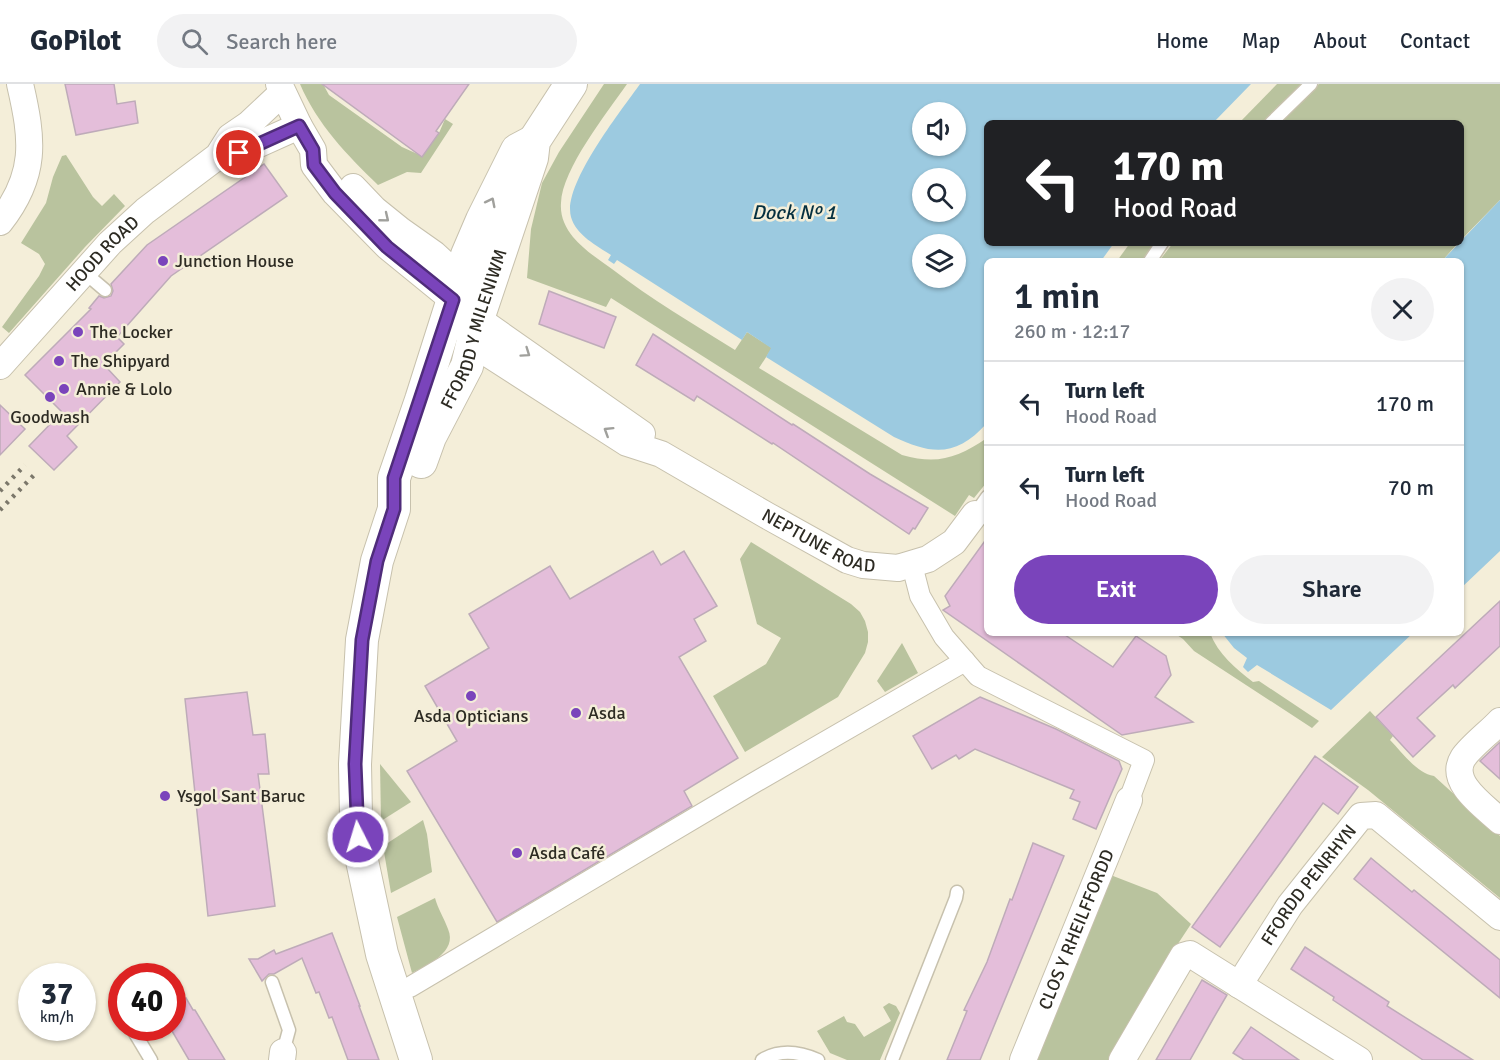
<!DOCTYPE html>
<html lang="en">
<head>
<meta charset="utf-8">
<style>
  :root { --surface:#fff; --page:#f2f2f3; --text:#1f2937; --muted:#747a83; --line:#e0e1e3; --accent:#7a44bb }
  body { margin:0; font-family:Signika,sans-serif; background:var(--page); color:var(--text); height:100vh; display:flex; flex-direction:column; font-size:22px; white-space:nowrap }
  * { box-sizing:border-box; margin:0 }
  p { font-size:20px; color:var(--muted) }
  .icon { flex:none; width:33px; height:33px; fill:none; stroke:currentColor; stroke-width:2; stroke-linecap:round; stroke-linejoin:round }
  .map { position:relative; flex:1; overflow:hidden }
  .details { position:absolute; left:984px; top:174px; width:480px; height:378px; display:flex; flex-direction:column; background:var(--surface); border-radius:9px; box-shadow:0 2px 4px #0004 }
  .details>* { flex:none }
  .hud { position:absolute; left:984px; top:36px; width:480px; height:126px; border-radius:9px; box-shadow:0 2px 4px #0004; background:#202124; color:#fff; overflow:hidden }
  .controls { position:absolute; left:912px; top:18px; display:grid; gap:12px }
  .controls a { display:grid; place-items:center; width:54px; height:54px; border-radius:50%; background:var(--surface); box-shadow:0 2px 4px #0004; font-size:30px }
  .speed { position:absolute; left:18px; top:879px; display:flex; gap:12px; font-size:30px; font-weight:700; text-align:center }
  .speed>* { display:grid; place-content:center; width:78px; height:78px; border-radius:50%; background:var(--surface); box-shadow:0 2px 4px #0004; line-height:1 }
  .speed small { font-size:15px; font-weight:400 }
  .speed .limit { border:9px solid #d22; background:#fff; color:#111 }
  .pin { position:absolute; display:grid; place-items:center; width:51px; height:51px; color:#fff; margin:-26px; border:3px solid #fff; border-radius:50%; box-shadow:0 2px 6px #0007 }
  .me { position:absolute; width:66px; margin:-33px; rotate:355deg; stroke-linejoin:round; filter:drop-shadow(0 0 4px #0008) }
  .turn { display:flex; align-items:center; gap:21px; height:126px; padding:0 30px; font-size:27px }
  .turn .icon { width:78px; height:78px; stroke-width:2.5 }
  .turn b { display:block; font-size:42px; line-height:51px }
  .round { display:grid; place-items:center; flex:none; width:63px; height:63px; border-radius:32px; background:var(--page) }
  .headline { display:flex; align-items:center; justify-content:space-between; height:102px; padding:0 30px }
  h1 { font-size:36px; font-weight:600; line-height:45px }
  .cta { display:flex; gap:12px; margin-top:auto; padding:12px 30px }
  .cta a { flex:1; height:69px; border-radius:36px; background:var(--accent); color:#fff; font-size:24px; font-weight:600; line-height:69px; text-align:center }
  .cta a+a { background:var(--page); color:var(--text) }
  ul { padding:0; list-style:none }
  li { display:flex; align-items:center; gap:18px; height:84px; padding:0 30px; border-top:2px solid var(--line) }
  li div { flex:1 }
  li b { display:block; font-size:22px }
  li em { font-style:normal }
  header { display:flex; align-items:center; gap:36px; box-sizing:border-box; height:84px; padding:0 30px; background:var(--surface); border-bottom:2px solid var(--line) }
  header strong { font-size:28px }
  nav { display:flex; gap:33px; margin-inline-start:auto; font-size:21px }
  .search { width:420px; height:54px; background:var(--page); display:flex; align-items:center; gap:15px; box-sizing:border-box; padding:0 21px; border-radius:33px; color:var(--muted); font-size:22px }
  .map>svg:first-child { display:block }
  .green { fill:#b9c39e }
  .water { fill:#9ccae0; fill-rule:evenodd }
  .building { fill:#e4beda; stroke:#beabb9; stroke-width:1.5 }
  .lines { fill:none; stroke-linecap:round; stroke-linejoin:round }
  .service-casing { stroke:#c7c1ad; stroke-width:15 }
  .pedestrian-casing { stroke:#c7c1ad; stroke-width:22 }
  .minor-casing { stroke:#c7c1ad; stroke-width:28 }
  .tertiary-casing { stroke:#c7c1ad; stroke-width:34 }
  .service { stroke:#fff; stroke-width:12 }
  .pedestrian { stroke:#fff; stroke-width:20 }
  .minor { stroke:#fff; stroke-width:26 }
  .tertiary { stroke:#fff; stroke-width:32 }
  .rail { stroke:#7b776a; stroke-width:4.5; stroke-dasharray:3 6; stroke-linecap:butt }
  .oneway { stroke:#a0a09c }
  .route-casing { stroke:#4f2c7a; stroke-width:15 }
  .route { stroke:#7a44bb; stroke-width:10 }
  .poi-dot { fill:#7a44bb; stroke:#f4eed9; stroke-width:2 }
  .labels { text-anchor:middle; stroke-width:5; stroke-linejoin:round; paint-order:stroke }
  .street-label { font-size:18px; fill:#2d2b23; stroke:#f4eed9 }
  .poi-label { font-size:18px; fill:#2d2b23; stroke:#f4eed9; text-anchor:start }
  .water-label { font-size:20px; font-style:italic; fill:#053040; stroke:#f4eed9 }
</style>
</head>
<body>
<header>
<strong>GoPilot</strong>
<div class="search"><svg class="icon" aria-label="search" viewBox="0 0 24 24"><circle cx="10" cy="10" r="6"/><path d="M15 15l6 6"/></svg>Search here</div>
<nav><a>Home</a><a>Map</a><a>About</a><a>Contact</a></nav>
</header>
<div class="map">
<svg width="1500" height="976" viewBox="0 0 1500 976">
  <rect width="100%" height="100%" fill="#f4eed9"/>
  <g class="green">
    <path d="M300 0H323L329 11 402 63 422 72 439 49 445 35 453 40 421 89 407 88 378 101C347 71 317 40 300 0Z"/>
    <path d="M604 0H627C607 29 562 85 561 119 560 132 565 143 573 153 584 166 598 175 612 185 651 215 693 240 735 266L747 248 772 264 759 284 902 371C938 381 957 374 987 354V398L974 414 969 411 955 432 611 214 606 223 527 194 531 145 542 99 559 68Z"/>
    <polygon points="1277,0 1304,0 1263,39 1239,39"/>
    <polygon points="1319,0 1500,0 1500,116 1461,156 1461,39 1279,39"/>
    <polygon points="66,71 93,113 102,122 114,110 125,122 85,163 9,249 2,243 39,192 45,180 39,170 21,159 46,119 53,93 62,72"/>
    <polygon points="1130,159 1156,159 1144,177 1117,177"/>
    <polygon points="1173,159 1458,159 1442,177 1159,177"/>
    <polygon points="751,458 851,520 860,528 865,537 868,548 868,558 865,569 838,613 745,668 713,612 766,580 781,554 757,540 740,475"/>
    <path d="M1174 549H1210C1218 570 1236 585 1253 598L1259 597 1319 637 1312 644 1194 567 1183 555Z"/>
    <polygon points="902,559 918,589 885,608 877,597"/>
    <path d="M1370 627 1393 652 1390 656C1402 668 1416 689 1434 692L1500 752V814L1368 706 1322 673Z"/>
    <polygon points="380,680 411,718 381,737"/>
    <polygon points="423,736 427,750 432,788 391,809 383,762"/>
    <polygon points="1108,790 1157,809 1191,840 1154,896 1108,976 1032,976"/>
    <path d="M435 814C438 825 444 834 448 845 458 868 427 881 412 889L397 833Z"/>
    <polygon points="889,919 896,922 900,929 880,976 847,976 830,969 817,947 844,932 847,938 855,940 864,953 891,937 883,923"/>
  </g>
  <g class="water">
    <path d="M640 0H1251L1213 39H987V159H1114L1101 177H987V339C957 373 932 371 894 353L766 273 771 264 747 248 742 256 617 176 614 180 608 176 611 171C597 162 576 151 571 133 562 101 621 27 640 0ZM922 28H956V62H922ZM922 94H956V128H922ZM922 160H956V194H922Z"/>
    <polygon points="1500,116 1500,467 1461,504 1461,177 1442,177"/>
    <polygon points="1222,549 1413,549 1331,626 1257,581 1248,588 1243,583 1247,574 1234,564"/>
  </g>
  <g class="building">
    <polygon points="65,0 114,0 117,20 135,17 138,39 76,51"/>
    <polygon points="322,0 469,0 436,47 439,49 422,73"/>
    <polygon points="264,80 287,112 171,192 117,253 124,260 109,275 112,279 107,284 120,298 67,352 77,363 54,386 29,362 62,328 25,291 91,225 89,224 99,212 104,214 111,212 113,207 111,200 147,161"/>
    <polygon points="549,207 616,233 604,264 539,240"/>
    <polygon points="653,250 792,341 793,340 870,390 928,424 915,445 913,444 909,450 773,359 772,360 697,312 694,317 636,281"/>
    <polygon points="0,321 25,345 0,371"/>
    <polygon points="987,454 987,549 1062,549 1113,583 1136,552 1166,572 1171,591 1155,613 1193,638 1122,651 943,526 950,522 945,512"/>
    <polygon points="653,467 661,481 684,467 717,522 694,535 706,557 679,573 738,674 684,707 692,722 497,838 407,687 457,657 425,602 489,564 469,530 550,482 570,515"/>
    <polygon points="1500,517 1500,562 1455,604 1453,601 1417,634 1435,652 1413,673 1376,633"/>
    <polygon points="247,608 253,651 265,650 269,690 258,690 275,822 208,832 185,615"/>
    <polygon points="980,613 1056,645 1119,677 1122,685 1096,745 1073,735 1080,718 1070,714 1074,706 975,665 959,675 956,671 932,685 913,652"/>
    <polygon points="1500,658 1500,695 1480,677"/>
    <polygon points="1315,672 1358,703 1338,730 1323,719 1220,863 1192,843"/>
    <polygon points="1033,759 1064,772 980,976 947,976 967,927 964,926 987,878 1010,815 1012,816"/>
    <polygon points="1371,774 1412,808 1414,806 1500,876 1500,914 1354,795"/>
    <polygon points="332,849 360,922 359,922 379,976 348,976 332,933 329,934 319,908 316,909 302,874 274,890 269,890 262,897 249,875 258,875 274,866 276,870"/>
    <polygon points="1305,863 1389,918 1387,922 1473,976 1423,976 1333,916 1334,913 1291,885"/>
    <polygon points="1202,896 1227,911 1213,935 1190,976 1156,976"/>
    <polygon points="186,914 193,926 195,926 225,976 189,976 172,947 172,922"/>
    <polygon points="1251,943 1273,958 1299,976 1244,976 1233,969"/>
  </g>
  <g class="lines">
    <g class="service-casing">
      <g id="service">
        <polyline points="1271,39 1311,0"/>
        <polyline points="1150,177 1162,159"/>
        <polyline points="85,189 105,206"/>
        <polyline points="975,430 987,413"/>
        <polyline points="272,898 289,946 283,968"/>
        <polyline points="133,946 151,976"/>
        <path d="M762 976C780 965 800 968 818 976"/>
        <polyline points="892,976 956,814 957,808"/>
      </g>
    </g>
    <g class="pedestrian-casing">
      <g id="pedestrian">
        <polyline points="912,481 920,512 944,553 978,592 1144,676 1129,716"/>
        <polyline points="410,903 752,700 965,577"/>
      </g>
    </g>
    <g class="minor-casing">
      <g id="minor">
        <path id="s1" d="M279 0 299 42 313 66 314 81 335 109 388 163 453 216 473 260 627 359 661 370 766 431 847 476 863 481 898 484 928 475 954 458 975 430"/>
        <polyline points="218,72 239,69 299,42"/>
        <polyline points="353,103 374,125 400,146 434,170 460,194 478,235 642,350"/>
        <path d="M0 138C37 91 33 56 20 0"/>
        <path id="s2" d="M0 282 110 159 145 127 218 72 230 53 249 40 282 9"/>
        <path d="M1500 637C1491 647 1470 663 1463 674 1448 698 1484 722 1500 737"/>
        <path id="s3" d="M1239 901 1290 821 1361 732 1376 731 1500 833"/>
        <polyline points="282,976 283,968"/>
        <path id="s4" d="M1023 976 1129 716"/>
        <polyline points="1122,976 1183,872 1190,870 1359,976"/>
      </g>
    </g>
    <g class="tertiary-casing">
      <g id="tertiary">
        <path id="s5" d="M421 378 430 353 467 282 478 235 532 74 534 57 571 0"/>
        <polyline points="416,976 382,870 361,772 356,733 355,680 362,556 377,477 394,425 394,394 421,316 467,171 482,136 517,66 534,57"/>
      </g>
    </g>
    <use href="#service" class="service"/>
    <use href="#pedestrian" class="pedestrian"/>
    <use href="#minor" class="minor"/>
    <use href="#tertiary" class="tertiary"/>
    <g class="rail">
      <polyline points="0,407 25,381"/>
      <polyline points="0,426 35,390"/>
    </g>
  </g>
  <defs><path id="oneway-chevron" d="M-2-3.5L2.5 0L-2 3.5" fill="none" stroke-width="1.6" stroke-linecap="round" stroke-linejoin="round" transform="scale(1.5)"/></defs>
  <g class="oneway">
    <use href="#oneway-chevron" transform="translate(491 118) rotate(-63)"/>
    <use href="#oneway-chevron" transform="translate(385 134) rotate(39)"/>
    <use href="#oneway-chevron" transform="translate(526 269) rotate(35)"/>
    <use href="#oneway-chevron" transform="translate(608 347) rotate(-148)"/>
  </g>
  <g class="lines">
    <g class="route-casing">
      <polyline id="route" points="239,69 299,42 313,66 314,81 335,109 387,163 453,216 394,394 394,425 377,477 362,556 355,680 358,753"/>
    </g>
    <use href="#route" class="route"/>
  </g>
  <g class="poi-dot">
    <circle cx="163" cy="177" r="6"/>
    <circle cx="78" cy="248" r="6"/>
    <circle cx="59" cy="277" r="6"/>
    <circle cx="64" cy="305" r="6"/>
    <circle cx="50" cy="313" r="6"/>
    <circle cx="471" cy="612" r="6"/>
    <circle cx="576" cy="629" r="6"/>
    <circle cx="165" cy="712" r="6"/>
    <circle cx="517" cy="769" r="6"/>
  </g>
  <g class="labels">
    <g class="street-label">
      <text dy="6" stroke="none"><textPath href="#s2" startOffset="152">HOOD ROAD</textPath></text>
      <text dy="6" stroke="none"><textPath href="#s5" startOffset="144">FFORDD Y MILENIWM</textPath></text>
      <text dy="6" stroke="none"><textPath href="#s1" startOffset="732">NEPTUNE ROAD</textPath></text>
      <text dy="6" stroke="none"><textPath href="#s3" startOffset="122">FFORDD PENRHYN</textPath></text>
      <text dy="6" stroke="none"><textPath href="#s4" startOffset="141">CLOS Y RHEILFFORDD</textPath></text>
    </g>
    <g class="poi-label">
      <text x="175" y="183">Junction House</text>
      <text x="90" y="254">The Locker</text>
      <text x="71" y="283">The Shipyard</text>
      <text x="76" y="311">Annie &amp; Lolo</text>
      <text x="50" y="339" text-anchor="middle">Goodwash</text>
      <text x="588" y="635">Asda</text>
      <text x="471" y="638" text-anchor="middle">Asda Opticians</text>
      <text x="177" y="718">Ysgol Sant Baruc</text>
      <text x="529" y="775">Asda Café</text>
    </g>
    <g class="water-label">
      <text x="794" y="135">Dock Nº 1</text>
    </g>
  </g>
</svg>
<div class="controls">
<a><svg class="icon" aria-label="sound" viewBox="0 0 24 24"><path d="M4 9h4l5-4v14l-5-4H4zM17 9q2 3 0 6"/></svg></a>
<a><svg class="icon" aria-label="search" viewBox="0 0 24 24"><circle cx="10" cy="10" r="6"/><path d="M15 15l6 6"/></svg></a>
<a><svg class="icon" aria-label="layers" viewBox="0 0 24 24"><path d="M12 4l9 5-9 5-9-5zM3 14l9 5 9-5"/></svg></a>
</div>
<div class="speed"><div>37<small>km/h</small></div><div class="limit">40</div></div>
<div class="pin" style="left:239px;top:69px;background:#d93025"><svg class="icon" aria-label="arrive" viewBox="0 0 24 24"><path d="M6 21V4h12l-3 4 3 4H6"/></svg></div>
<svg class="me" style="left:358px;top:753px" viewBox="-20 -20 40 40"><circle r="17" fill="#7a44bb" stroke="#fff" stroke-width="3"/><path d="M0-11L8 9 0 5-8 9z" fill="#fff"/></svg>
<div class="hud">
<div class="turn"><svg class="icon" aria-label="left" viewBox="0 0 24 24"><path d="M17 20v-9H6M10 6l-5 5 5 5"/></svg><div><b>170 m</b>Hood Road</div></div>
</div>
<section class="details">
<div class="headline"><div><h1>1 min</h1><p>260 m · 12:17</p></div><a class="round"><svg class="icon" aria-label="close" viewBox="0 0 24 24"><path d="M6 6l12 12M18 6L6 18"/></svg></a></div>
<ul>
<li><svg class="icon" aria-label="left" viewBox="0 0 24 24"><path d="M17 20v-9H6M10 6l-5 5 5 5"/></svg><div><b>Turn left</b><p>Hood Road</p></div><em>170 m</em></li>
<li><svg class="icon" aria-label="left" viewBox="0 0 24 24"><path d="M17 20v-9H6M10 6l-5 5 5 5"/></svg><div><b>Turn left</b><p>Hood Road</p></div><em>70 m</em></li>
</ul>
<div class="cta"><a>Exit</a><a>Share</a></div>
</section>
</div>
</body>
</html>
